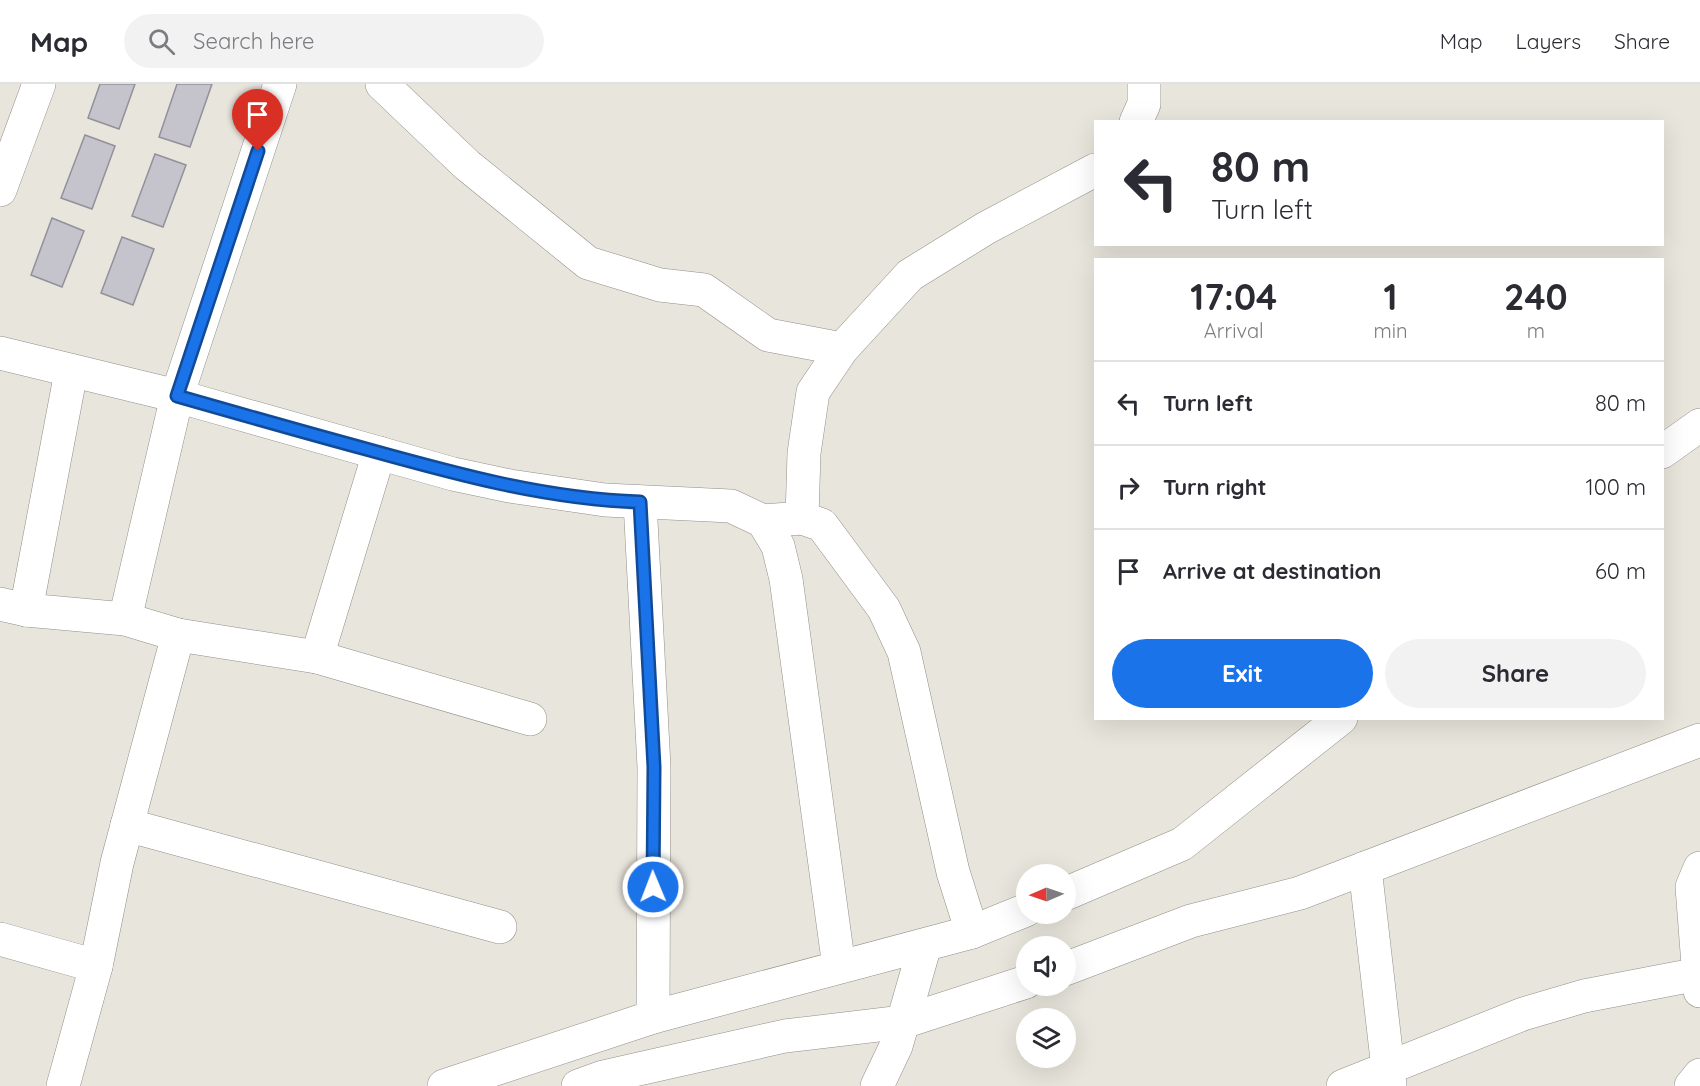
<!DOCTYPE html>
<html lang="en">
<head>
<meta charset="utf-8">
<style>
  :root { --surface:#fff; --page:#f2f2f3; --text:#2b2b33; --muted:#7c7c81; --line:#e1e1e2; --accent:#1a73e8 }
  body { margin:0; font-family:Quicksand,sans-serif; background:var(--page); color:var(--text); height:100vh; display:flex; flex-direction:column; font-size:22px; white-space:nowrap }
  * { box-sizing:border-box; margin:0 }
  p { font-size:20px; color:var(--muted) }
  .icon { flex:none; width:33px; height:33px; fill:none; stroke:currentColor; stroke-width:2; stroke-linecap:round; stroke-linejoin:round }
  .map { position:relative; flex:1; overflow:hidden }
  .drawer { position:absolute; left:1094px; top:174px; width:570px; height:462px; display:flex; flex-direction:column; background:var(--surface); border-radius:0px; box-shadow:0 6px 24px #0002 }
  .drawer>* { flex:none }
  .hud { position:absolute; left:1094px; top:36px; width:570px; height:126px; border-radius:0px; box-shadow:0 6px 24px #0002; background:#fff; color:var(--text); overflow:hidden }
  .needle { width:39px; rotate:268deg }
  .controls { position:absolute; left:1016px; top:780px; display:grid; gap:12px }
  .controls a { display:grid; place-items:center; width:60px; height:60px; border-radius:50%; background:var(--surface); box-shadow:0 6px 24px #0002; font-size:30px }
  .pin { position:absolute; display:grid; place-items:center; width:51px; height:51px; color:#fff; margin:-62px -26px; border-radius:50% 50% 50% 0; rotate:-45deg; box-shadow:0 0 6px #0007 }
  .pin .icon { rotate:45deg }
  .me { position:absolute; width:66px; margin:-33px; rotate:359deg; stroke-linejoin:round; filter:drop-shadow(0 0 4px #0008) }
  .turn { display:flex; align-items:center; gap:21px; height:126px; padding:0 18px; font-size:27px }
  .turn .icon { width:78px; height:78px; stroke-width:2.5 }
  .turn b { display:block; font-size:42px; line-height:51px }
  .eta { display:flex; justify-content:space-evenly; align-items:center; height:102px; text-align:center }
  .eta b { font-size:36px; font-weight:700; line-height:42px }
  .primary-button { display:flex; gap:12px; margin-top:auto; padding:12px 18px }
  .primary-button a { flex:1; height:69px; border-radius:36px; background:var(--accent); color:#fff; font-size:24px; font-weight:700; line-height:69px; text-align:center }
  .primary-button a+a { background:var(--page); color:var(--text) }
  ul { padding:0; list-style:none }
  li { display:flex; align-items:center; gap:18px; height:84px; padding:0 18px; border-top:2px solid var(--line) }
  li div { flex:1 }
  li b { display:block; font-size:22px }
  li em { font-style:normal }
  header { display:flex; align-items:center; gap:36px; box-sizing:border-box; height:84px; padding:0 30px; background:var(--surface); border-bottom:2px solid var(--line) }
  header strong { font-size:28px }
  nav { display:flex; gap:33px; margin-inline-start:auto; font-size:21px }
  .search { width:420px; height:54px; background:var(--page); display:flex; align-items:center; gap:15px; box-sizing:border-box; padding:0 21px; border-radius:33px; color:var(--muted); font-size:22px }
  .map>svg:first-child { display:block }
  .building { fill:#c5c4cd; stroke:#929199; stroke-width:1.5 }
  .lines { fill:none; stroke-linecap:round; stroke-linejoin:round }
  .street-casing { stroke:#938f88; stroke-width:34 }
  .street { stroke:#fff; stroke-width:33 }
  .route-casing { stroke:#114b97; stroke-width:15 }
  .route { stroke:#1a73e8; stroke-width:10 }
</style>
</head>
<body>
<header>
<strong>Map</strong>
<div class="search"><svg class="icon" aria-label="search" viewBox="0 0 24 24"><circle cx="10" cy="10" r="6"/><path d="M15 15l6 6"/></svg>Search here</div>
<nav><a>Map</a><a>Layers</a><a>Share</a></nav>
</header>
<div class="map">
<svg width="1700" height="1002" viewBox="0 0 1700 1002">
  <rect width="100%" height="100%" fill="#e8e5dc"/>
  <g class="building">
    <polygon points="100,0 135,0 119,45 88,34"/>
    <polygon points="177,0 212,0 190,63 159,53"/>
    <polygon points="85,51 115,62 92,125 61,114"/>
    <polygon points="155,70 186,81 163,143 132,132"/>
    <polygon points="52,134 84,147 62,203 31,191"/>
    <polygon points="122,153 154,165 133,221 101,209"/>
  </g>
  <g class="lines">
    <g class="street-casing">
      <g id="street">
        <polyline points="382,0 467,81 588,179 660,201 704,206 768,251 842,265"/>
        <polyline points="1136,38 1144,20 1144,0"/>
        <polyline points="0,106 39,0"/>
        <polyline points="0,269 177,312 453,390 510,402 605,416 731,422 763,437 778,462 786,495 839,883"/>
        <polyline points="1662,368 1700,341"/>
        <polyline points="640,418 654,683 653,933"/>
        <polyline points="802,434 804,369 813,308 842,265 910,191 986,144 1095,86"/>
        <polyline points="763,437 802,434 822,441 884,525 904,568 953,788 972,848"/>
        <polyline points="0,520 26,526 125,535 178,551 317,573 530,635"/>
        <polyline points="26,526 71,288"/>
        <polyline points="125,535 177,312 280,0"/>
        <polyline points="317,573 379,369"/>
        <polyline points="127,741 500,843"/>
        <polyline points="1365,784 1390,1002"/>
        <polyline points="1700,784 1692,803 1700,907"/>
        <polyline points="1065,810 1182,760 1341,634"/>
        <polyline points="0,855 96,882"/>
        <polyline points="1065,885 1191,837 1300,809 1700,656"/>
        <polyline points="63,1002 96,882 117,779 178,551"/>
        <polyline points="444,1002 653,933 972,848 1026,826"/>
        <polyline points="578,1002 603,993 785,952 903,938 1026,898"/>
        <polyline points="877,1002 896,962 925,861"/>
        <polyline points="1343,1002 1523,930 1584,912 1699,890"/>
        <polyline points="1691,1002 1700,991"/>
      </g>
    </g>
    <use href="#street" class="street"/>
  </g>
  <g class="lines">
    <g class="route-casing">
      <path id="route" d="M258 67 177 312C240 330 303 348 366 365 456 390 546 415 640 418L654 683 653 803"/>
    </g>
    <use href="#route" class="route"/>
  </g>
</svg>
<div class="controls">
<a><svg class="needle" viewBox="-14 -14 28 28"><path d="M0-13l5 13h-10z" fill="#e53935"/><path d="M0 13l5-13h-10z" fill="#7c7c81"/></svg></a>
<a><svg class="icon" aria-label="sound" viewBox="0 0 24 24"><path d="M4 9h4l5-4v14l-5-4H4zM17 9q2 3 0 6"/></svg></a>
<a><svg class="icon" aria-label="layers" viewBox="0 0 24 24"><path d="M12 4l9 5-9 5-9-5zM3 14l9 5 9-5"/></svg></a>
</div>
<div class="pin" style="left:258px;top:67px;background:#d93025"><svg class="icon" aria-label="arrive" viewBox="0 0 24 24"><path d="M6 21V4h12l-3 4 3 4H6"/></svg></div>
<svg class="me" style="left:653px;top:803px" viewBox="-20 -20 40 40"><circle r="17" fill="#1a73e8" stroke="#fff" stroke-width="3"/><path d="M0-11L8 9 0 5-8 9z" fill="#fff"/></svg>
<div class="hud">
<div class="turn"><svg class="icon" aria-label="left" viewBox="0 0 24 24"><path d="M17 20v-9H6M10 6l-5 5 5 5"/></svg><div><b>80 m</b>Turn left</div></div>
</div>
<section class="drawer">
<div class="eta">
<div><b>17:04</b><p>Arrival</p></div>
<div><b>1</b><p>min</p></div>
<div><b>240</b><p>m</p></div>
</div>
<ul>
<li><svg class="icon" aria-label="left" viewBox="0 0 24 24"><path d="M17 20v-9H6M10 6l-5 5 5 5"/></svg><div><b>Turn left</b></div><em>80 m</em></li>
<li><svg class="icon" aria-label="right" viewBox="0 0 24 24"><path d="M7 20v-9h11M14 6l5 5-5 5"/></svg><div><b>Turn right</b></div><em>100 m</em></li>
<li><svg class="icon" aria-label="arrive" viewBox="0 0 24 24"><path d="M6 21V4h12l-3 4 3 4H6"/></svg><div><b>Arrive at destination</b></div><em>60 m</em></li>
</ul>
<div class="primary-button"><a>Exit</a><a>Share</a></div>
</section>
</div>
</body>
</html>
